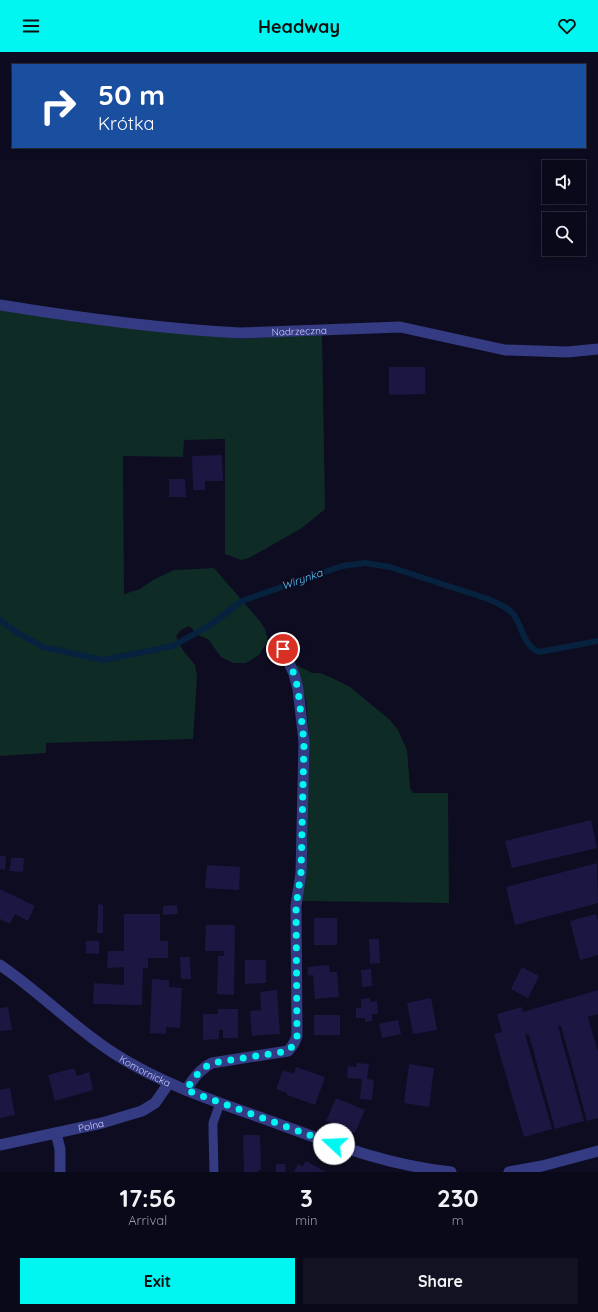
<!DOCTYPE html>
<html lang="en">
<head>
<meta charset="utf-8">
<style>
  :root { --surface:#0a0919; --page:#131222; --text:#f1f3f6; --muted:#999aa2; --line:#2a2a38; --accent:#00f6f1 }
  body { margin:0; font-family:Quicksand,sans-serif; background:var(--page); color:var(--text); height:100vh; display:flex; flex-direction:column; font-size:15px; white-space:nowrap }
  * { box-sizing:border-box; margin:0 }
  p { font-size:13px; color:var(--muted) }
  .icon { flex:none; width:22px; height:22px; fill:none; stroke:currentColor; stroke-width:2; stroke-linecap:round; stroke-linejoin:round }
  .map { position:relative; height:1120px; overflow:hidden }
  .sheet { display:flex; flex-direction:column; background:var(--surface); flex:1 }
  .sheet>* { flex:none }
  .banner { position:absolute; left:12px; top:12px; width:574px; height:84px; border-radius:0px; box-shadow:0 2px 10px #0003,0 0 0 1px var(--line); background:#1a4fa0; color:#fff; overflow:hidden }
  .buttons { position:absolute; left:542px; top:108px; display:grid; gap:8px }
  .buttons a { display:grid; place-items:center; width:44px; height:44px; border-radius:0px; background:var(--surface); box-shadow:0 2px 10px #0003,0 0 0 1px var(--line); font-size:20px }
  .pin { position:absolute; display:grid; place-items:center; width:34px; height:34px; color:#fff; margin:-17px; border:2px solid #fff; border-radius:50%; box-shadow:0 1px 4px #0007 }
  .me { position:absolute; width:44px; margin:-22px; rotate:290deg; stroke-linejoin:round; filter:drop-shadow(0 0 3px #0008) }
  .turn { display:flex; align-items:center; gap:14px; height:84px; padding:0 20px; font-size:18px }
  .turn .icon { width:52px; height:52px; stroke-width:2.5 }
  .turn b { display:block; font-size:28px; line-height:34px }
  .eta { display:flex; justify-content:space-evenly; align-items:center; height:68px; text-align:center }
  .eta b { font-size:24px; font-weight:700; line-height:28px }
  .button { display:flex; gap:8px; margin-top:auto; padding:8px 20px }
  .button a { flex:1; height:46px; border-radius:0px; background:var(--accent); color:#111; font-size:16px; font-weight:700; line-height:46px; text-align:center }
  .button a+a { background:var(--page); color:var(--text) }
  header { display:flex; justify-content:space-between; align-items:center; height:52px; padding:0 20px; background:var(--accent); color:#111; font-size:18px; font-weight:700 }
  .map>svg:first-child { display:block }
  .green { fill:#0f2b26 }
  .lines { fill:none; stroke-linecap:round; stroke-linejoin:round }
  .stream { stroke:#07223e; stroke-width:6 }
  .building { fill:#1b1742 }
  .service { stroke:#353b82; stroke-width:9 }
  .minor { stroke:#353b82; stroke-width:11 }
  .tertiary { stroke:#353b82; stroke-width:11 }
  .route { stroke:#00f6f1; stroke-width:7; stroke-dasharray:0 12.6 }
  .labels { text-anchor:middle; stroke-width:4; stroke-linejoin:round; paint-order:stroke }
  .street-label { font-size:10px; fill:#cbccff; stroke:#0d0c21 }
  .water-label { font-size:11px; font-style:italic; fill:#59c7ff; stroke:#0d0c21 }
</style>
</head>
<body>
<header><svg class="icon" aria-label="menu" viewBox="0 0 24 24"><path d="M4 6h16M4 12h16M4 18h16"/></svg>Headway<svg class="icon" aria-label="heart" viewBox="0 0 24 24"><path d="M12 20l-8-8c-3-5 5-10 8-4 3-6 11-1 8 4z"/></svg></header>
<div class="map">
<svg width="598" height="1120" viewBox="0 0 598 1120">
  <rect width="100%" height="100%" fill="#0d0c21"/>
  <g class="green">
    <polygon points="0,258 89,272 241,287 322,282 325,457 302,476 249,506 241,508 225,502 225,387 184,388 183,405 123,404 124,542 140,537 153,528 174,518 214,516 259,568 265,577 268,589 259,603 246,611 233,611 221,605 208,587 200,584 189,574 181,578 176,584 182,597 195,613 197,624 193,687 46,691 46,701 0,704"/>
    <polygon points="296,613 312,621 320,621 332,626 350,635 390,668 398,678 407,698 410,736 413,741 448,741 449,851 302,849 307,804 309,682 306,649"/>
  </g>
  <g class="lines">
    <path class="stream" d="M0 568 18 581 43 595 103 608 173 594 210 573 242 549 342 514 365 511 390 515 488 547C497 551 506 554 513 562 523 574 522 593 539 600L598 589"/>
  </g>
  <g class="building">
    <polygon points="389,315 425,315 425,342 389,343"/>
    <polygon points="222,403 223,429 205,429 205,438 193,438 192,404"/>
    <polygon points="169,427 185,427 186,445 169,445"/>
    <polygon points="591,768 597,796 512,816 505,789"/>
    <polygon points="0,804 6,804 5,818 0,817"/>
    <polygon points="11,806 24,806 23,820 10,819"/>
    <polygon points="597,811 598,851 515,873 506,835"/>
    <polygon points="207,813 240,815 239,838 205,836"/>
    <polygon points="0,837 35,854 28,869 15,862 10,872 0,867"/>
    <polygon points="98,852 103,853 103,881 97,881"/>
    <polygon points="177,853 178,862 163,863 163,854"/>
    <polygon points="124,862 160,862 160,889 168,889 168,906 148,906 148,916 143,916 142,953 93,952 94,931 124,933 124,915 107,916 108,899 124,899"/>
    <polygon points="596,862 598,869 598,903 580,908 570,869"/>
    <rect x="314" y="866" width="23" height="27"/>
    <polygon points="206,873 235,873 234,943 217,942 218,904 224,904 224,899 205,899"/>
    <polygon points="369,887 379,887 380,911 370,912"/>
    <polygon points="86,889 99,889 99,902 86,901"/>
    <polygon points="180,905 190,905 191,927 181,927"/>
    <polygon points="245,908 266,908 266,931 245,932"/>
    <polygon points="329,913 330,920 337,920 339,945 315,947 313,923 308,924 307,915"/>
    <polygon points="522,915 539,924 528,946 511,937"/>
    <polygon points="371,917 372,934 362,935 361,918"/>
    <polygon points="152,927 169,928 169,935 182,936 180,976 166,975 166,982 150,981"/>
    <polygon points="277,938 280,982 252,984 250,959 261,958 260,940"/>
    <polygon points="598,938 598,962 588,965 598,1000 598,1066 587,1069 561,974 558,974 584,1069 555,1077 529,983 525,982 552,1077 524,1085 494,982 502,980 497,962 522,955 523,960"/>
    <polygon points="370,946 370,950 377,949 378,962 372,962 372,969 365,970 365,966 356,966 356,956 361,956 361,947"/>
    <polygon points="431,946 437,978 413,982 407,951"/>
    <polygon points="8,955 12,978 0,979 0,956"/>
    <polygon points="218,957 238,957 238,986 223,986 223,978 219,978 219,987 203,988 203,962 218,962"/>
    <rect x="314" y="963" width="26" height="20"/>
    <polygon points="398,968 401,982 382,986 379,972"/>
    <polygon points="357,1011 369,1012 367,1027 374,1028 372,1048 360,1047 362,1027 347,1026 348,1014 356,1015"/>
    <polygon points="409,1012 434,1016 429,1055 404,1051"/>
    <polygon points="296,1015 325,1025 315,1053 287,1043 287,1041 276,1037 283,1018 294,1022"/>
    <polygon points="74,1016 77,1024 89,1020 93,1038 55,1049 48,1023"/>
    <polygon points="10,1036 15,1063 0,1066 0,1038"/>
    <polygon points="336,1046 365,1058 355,1081 326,1069"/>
    <polygon points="243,1083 260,1083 261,1118 258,1118 258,1120 244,1120"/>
    <polygon points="306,1109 326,1120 294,1120 298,1112 303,1114"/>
    <polygon points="276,1112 285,1112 286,1120 276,1120"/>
  </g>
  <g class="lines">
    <polyline class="service" points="214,1120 213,1078 213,1071 220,1051"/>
    <g class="minor">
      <path id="s1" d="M0 253C80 266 159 277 240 281L400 275 505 298 567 300 598 297"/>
      <path d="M186 1038C193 1027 200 1017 212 1011L288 999C293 994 295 990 297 984L296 854 301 821 304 690 298 637 294 622 283 597"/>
      <polyline points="56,1081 60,1097 60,1120"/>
      <path id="s2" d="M0 1093 102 1071 142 1059 155 1051 169 1031"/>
    </g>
    <g class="tertiary">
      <path id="s3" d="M0 913C40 940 74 976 115 1002 160 1031 211 1048 262 1066 326 1089 383 1113 451 1120"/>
      <polyline points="509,1120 542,1114 598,1099"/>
    </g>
  </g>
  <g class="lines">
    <path class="route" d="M283 597 294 622 298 637 304 690 301 821 296 854 297 984C295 990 293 994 288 999L212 1011C200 1017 193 1027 186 1038L334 1092"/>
  </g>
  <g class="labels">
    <g class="street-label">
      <text dy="4" stroke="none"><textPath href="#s1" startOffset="301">Nadrzeczna</textPath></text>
      <text dy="4" stroke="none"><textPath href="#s3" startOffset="180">Komornicka</textPath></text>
      <text dy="4" stroke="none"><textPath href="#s2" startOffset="93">Polna</textPath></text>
    </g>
    <g class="water-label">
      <text transform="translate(302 527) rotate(-19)" y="4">Wirynka</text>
    </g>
  </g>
</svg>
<div class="buttons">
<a><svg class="icon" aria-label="sound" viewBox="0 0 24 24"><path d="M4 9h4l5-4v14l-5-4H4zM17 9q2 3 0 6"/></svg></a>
<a><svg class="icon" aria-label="search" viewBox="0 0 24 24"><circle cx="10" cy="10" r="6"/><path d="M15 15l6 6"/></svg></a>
</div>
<div class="pin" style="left:283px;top:597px;background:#d93025"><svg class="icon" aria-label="arrive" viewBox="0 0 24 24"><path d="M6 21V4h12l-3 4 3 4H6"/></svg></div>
<svg class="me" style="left:334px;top:1092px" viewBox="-20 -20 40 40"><circle r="19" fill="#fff"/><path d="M0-13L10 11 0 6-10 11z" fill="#00f6f1"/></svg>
<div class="banner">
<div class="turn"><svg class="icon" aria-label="right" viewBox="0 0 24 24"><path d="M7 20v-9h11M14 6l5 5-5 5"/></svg><div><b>50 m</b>Krótka</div></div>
</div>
</div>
<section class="sheet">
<div class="eta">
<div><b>17:56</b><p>Arrival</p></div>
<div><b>3</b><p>min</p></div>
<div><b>230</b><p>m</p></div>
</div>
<div class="button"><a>Exit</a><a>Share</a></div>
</section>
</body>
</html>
